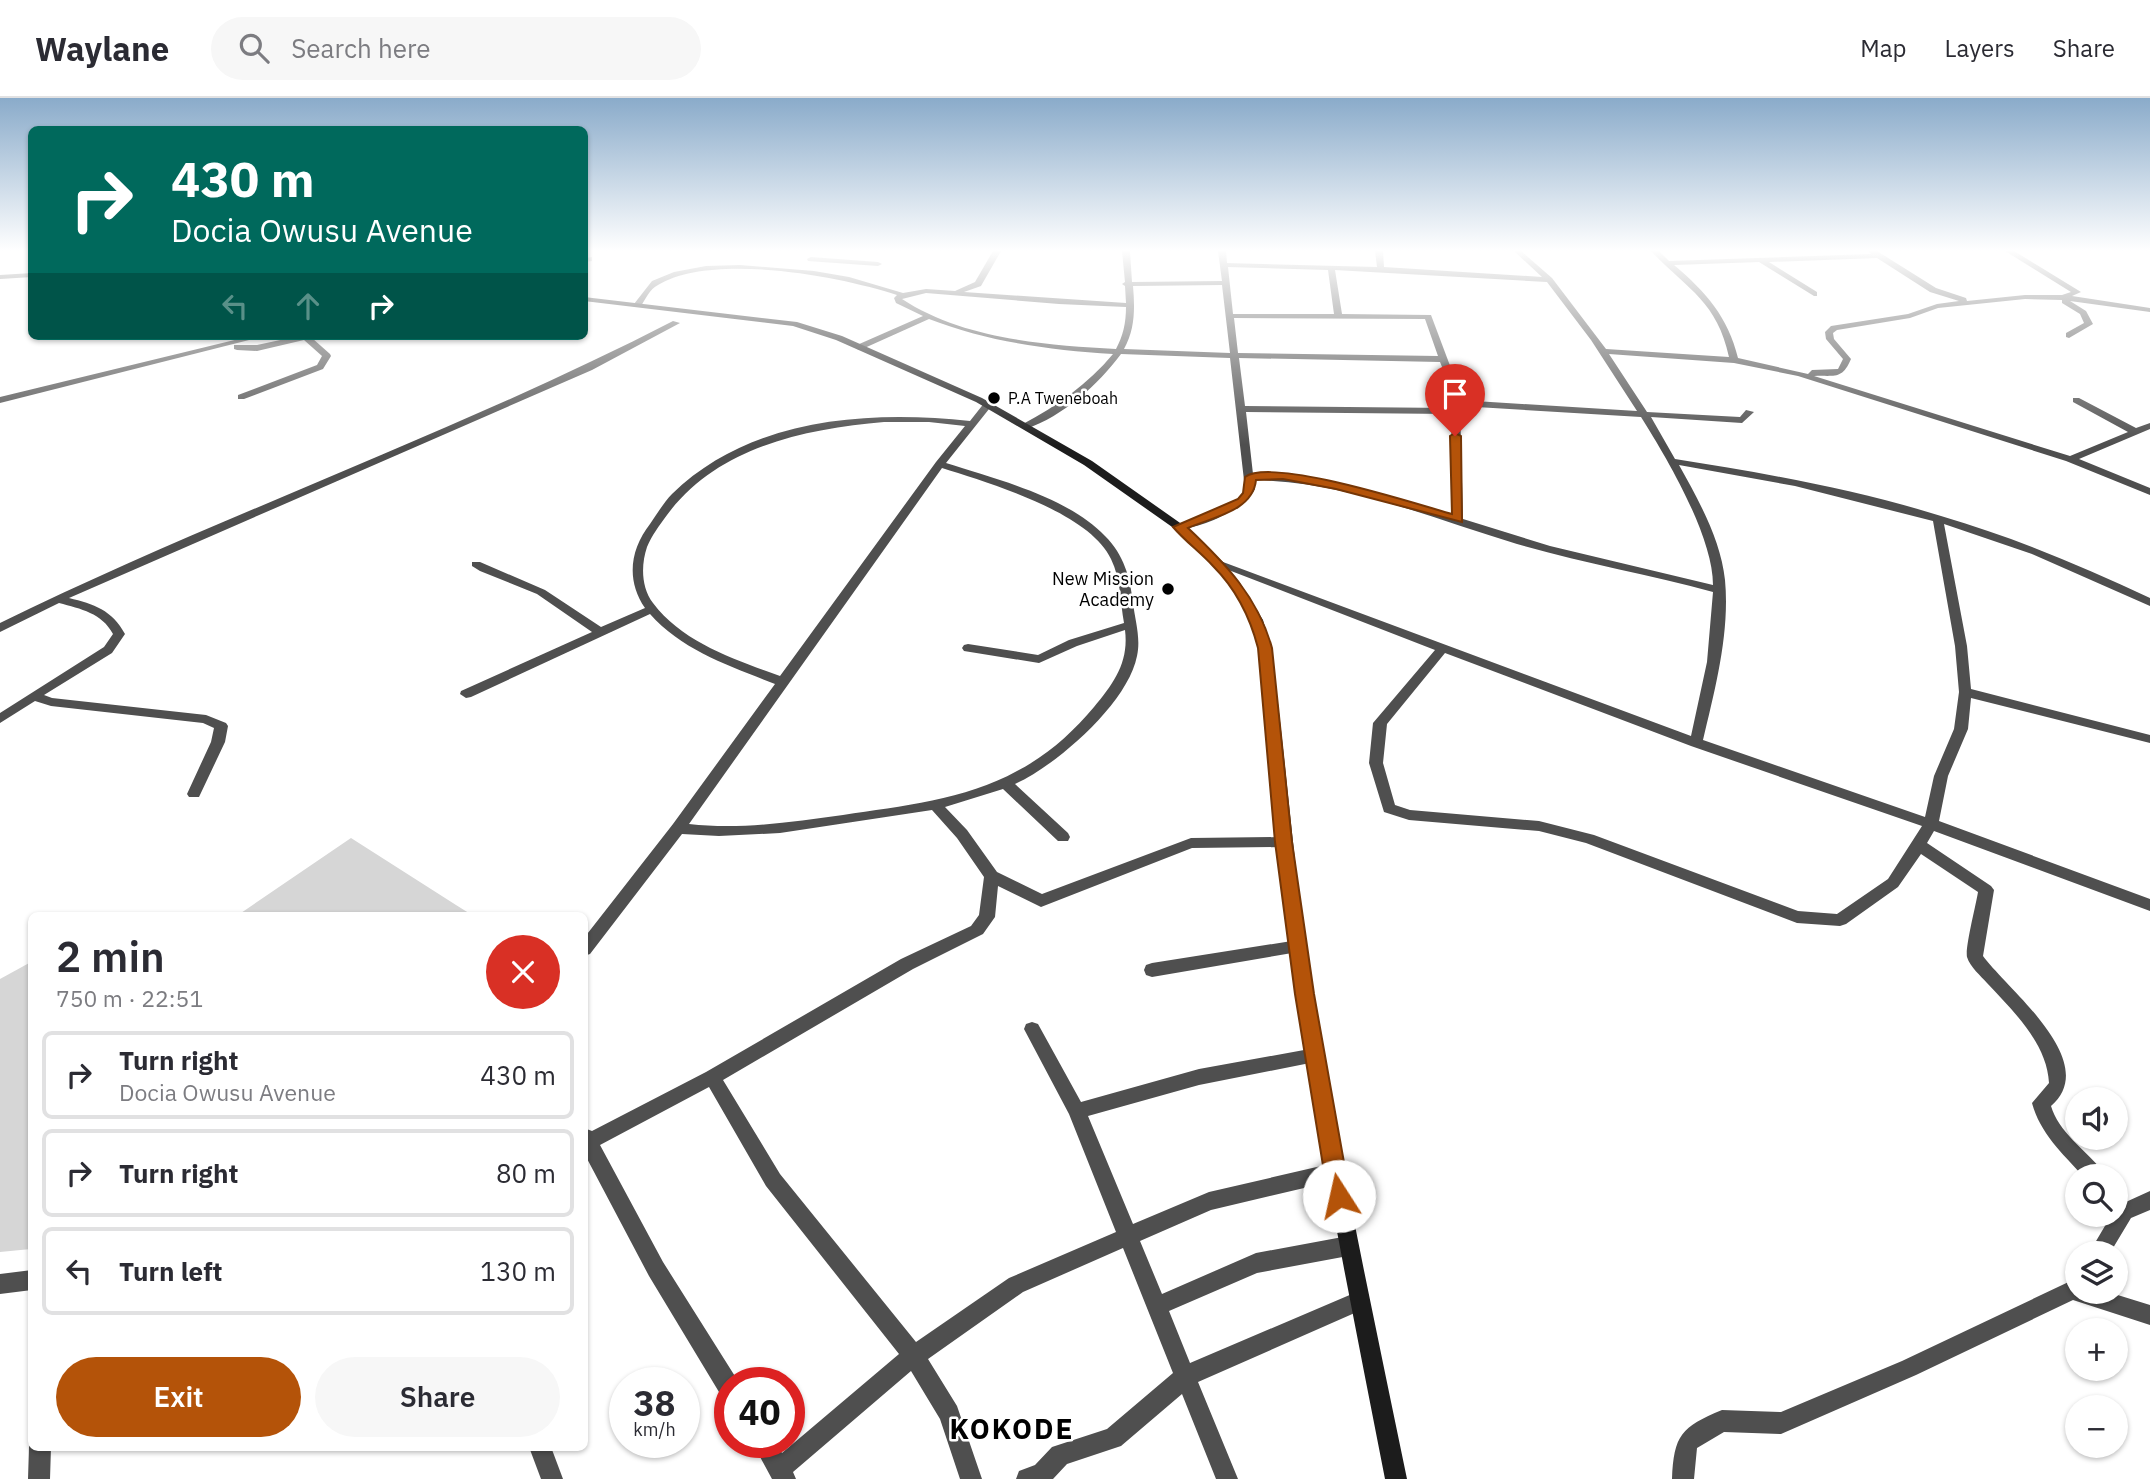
<!DOCTYPE html>
<html lang="en">
<head>
<meta charset="utf-8">
<style>
  :root { --surface:#fff; --page:#f7f7f7; --text:#2b2b33; --muted:#7c7c81; --line:#e1e1e2; --accent:#b45309 }
  body { margin:0; font-family:"IBM Plex Sans",sans-serif; background:var(--page); color:var(--text); height:100vh; display:flex; flex-direction:column; font-size:26px; white-space:nowrap }
  * { box-sizing:border-box; margin:0 }
  p { font-size:23px; color:var(--muted) }
  .icon { flex:none; width:38px; height:38px; fill:none; stroke:currentColor; stroke-width:2; stroke-linecap:round; stroke-linejoin:round }
  .map { position:relative; flex:1; overflow:hidden }
  .side { position:absolute; left:28px; top:814px; width:560px; height:539px; display:flex; flex-direction:column; background:var(--surface); border-radius:10px; box-shadow:0 2px 5px #0004 }
  .side>* { flex:none }
  .top-card { position:absolute; left:28px; top:28px; width:560px; height:214px; border-radius:10px; box-shadow:0 2px 5px #0004; background:#00695c; color:#fff; overflow:hidden }
  .controls { position:absolute; left:2065px; top:989px; display:grid; gap:14px }
  .controls a { display:grid; place-items:center; width:63px; height:63px; border-radius:50%; background:var(--surface); box-shadow:0 2px 5px #0004; font-size:35px }
  .speed { position:absolute; left:609px; top:1269px; display:flex; gap:14px; font-size:35px; font-weight:700; text-align:center }
  .speed>* { display:grid; place-content:center; width:91px; height:91px; border-radius:50%; background:var(--surface); box-shadow:0 2px 5px #0004; line-height:1 }
  .speed small { font-size:18px; font-weight:400 }
  .speed .limit { border:10px solid #d22; background:#fff; color:#111 }
  .pin { position:absolute; display:grid; place-items:center; width:60px; height:60px; color:#fff; margin:-72px -30px; border-radius:50% 50% 50% 0; rotate:-45deg; box-shadow:0 0 7px #0007 }
  .pin .icon { rotate:45deg }
  .me { position:absolute; width:77px; margin:-38px; rotate:350deg; stroke-linejoin:round; filter:drop-shadow(0 0 5px #0008) }
  .turn { display:flex; align-items:center; gap:24px; height:147px; padding:0 28px; font-size:32px }
  .turn .icon { width:91px; height:91px; stroke-width:2.5 }
  .turn b { display:block; font-size:49px; line-height:60px }
  .lanes { display:flex; align-items:center; height:66px; padding:0 28px; background:#0003; justify-content:center; gap:35px; direction:ltr }
  .lanes .off { opacity:.35 }
  .round { display:grid; place-items:center; flex:none; width:74px; height:74px; border-radius:37px; background:var(--page) }
  .summary { display:flex; align-items:center; justify-content:space-between; height:119px; padding:0 28px }
  h1 { font-size:42px; font-weight:600; line-height:52px }
  .primary-button { display:flex; gap:14px; margin-top:auto; padding:14px 28px }
  .primary-button a { flex:1; height:80px; border-radius:42px; background:var(--accent); color:#fff; font-size:28px; font-weight:600; line-height:80px; text-align:center }
  .primary-button a+a { background:var(--page); color:var(--text) }
  ul { padding:0; list-style:none }
  li { display:flex; align-items:center; gap:21px; height:88px; margin:0 14px 10px; padding:0 14px; border:4px solid var(--line); border-radius:10px }
  li div { flex:1 }
  li b { display:block; font-size:26px }
  li em { font-style:normal }
  header { display:flex; align-items:center; gap:42px; box-sizing:border-box; height:98px; padding:0 35px; background:var(--surface); border-bottom:2px solid var(--line) }
  header strong { font-size:33px }
  nav { display:flex; gap:38px; margin-inline-start:auto; font-size:24px }
  .search { width:490px; height:63px; background:var(--page); display:flex; align-items:center; gap:18px; box-sizing:border-box; padding:0 24px; border-radius:38px; color:var(--muted); font-size:26px }
  .map>svg:first-child { display:block }
  .green { fill:#d6d6d6 }
  .lines { fill:none; stroke-linecap:round; stroke-linejoin:round }
  .street { fill:#4f4f4f; fill-rule:evenodd }
  .secondary { fill:#1c1c1c; fill-rule:evenodd }
  .route { fill:#b45309; stroke:#753606; stroke-width:2 }
  .poi-dot { fill:#000; stroke:#fff; stroke-width:2.5 }
  .labels { text-anchor:middle; stroke-width:5; stroke-linejoin:round; paint-order:stroke }
  .far-poi-label { font-size:16px; fill:#000; stroke:#fff; text-anchor:start }
  .poi-label { font-size:18px; fill:#000; stroke:#fff; text-anchor:end }
  .near-district-label { font-size:28px; font-weight:bold; letter-spacing:2px; fill:#000; stroke:#fff }
</style>
</head>
<body>
<header>
<strong>Waylane</strong>
<div class="search"><svg class="icon" aria-label="search" viewBox="0 0 24 24"><circle cx="10" cy="10" r="6"/><path d="M15 15l6 6"/></svg>Search here</div>
<nav><a>Map</a><a>Layers</a><a>Share</a></nav>
</header>
<div class="map">
<svg width="2150" height="1381" viewBox="0 0 2150 1381">
  <rect width="100%" height="100%" fill="#fff"/>
  <g class="green">
    <polygon points="351,740 456,807 472,817 238,817"/>
    <polygon points="31,864 31,1151 0,1154 0,881"/>
  </g>
  <g class="lines">
    <g class="street">
      <path d="M993 153H1001L981 188 964 194 1126 205 1125 188 1122 186 1125 184 1122 153H1130L1132 184 1222 183 1218 153H1226L1227 165 1377 169 1375 153H1383L1384 169 1542 179 1514 153H1521L1552 180 1606 251 1729 259C1717 203 1687 191 1651 153H1659L1669 163 1871 156 1868 153H1877L1936 190 1966 200 1967 203 2025 197H2062L2071 194 2005 153H2014L2081 194 2072 198 2150 210V214L2070 203 2086 213 2093 226 2069 240 2066 239V235L2084 225 2080 216 2062 205V202L2025 201 1938 210 1910 220 1837 232 1833 235 1834 241 1851 261C1842 282 1835 277 1814 278L2070 358 2128 334 2073 304V300H2079L2136 330 2150 325V331L2079 361 2150 390V397L2066 363 1798 278 1734 265 1609 256 1647 314 1740 319 1746 312 1754 314 1742 325 1651 319 1675 361C1764 375 1855 391 1941 418 2013 439 2082 468 2150 500V508L2032 456 1944 426 1967 548 1971 591 2150 637V645L1971 600 1968 631 1948 678 1939 723 2150 801V813L1934 733 1927 745 1991 788 1994 792 1983 858C2008 892 2102 964 2051 1008 2058 1033 2085 1052 2102 1072L2104 1078H2083C2062 1055 2040 1035 2032 1005L2049 985C2047 945 2013 913 1987 885 1981 878 1970 869 1967 859 1965 849 1976 807 1978 794L1921 756 1898 789 1846 826 1840 828 1797 825 1586 745 1539 733 1409 722 1384 714 1369 665 1373 625 1435 552 1213 466 1219 463 1223 464 1691 638 1707 564 1713 494C1648 476 1581 465 1517 446 1428 419 1348 384 1254 382L1255 391C1245 411 1197 433 1175 431V427C1198 419 1233 414 1245 391L1230 260 1121 256C1098 287 1063 318 1026 331L1021 328 1023 326C1057 308 1088 286 1113 256 1049 252 989 244 929 221L860 252 857 251V247L923 218 896 205 894 200 897 197C840 178 711 154 658 187 650 191 646 200 641 208L634 206 652 183 674 174 706 168 740 167 814 173 849 179 903 195 926 191 955 193 975 184ZM1877 160 1930 194 1959 203 1937 206 1908 216 1831 228 1825 234 1826 241 1843 261 1838 271 1812 272 1808 276 1738 260C1728 219 1706 194 1674 167L1759 164 1814 198H1817V194L1769 164ZM1228 169 1328 172 1334 216H1233ZM1335 172 1547 184 1591 242 1637 313 1459 302 1455 281 1431 217 1342 216ZM1222 187 1230 255 1124 251C1135 231 1135 211 1133 188ZM926 195 1059 206 1126 209C1126 225 1123 238 1116 251 1044 247 963 241 902 201ZM1234 220 1425 221 1438 258 1238 255ZM1239 260 1440 264 1447 281 1450 310 1245 308ZM1460 308 1641 319C1667 360 1713 438 1713 487L1550 448 1463 421ZM1246 314 1451 316 1453 418C1387 396 1323 378 1253 376ZM1679 367 1795 388 1933 423 1955 548 1959 594 1954 631 1934 678 1925 719 1703 642C1715 591 1730 535 1725 482 1721 442 1698 401 1679 367ZM1445 555 1691 648 1922 728 1888 781 1837 816 1798 813 1594 737 1539 723 1410 712 1395 707 1383 665 1387 626Z"/>
      <polygon points="592,159 592,163 584,164 584,160"/>
      <polygon points="811,159 878,164 882,166 878,168 808,163 807,161"/>
      <path d="M673 223 680 225 592 272 69 500C94 506 112 512 125 536L112 555 44 597 52 600 206 617 226 625 228 628 225 644 199 699H189L187 696 211 644 214 630 203 625 51 608 35 603 0 625V615L104 549 113 536C102 515 81 511 59 505L0 534V525C220 417 454 336 673 223Z"/>
      <polygon points="251,238 265,238 0,305 0,299"/>
      <polygon points="299,238 314,238 312,240 330,256 331,258 323,271 244,301 238,301 238,297 317,267 322,258 304,242 257,253 237,252 234,251 234,247 257,247"/>
      <path d="M988 303 993 306 946 365C996 381 1068 399 1105 438 1124 457 1130 479 1133 505 1135 522 1141 540 1137 558 1128 605 1057 667 1015 686L1068 735 1070 739 1068 743H1058L1003 691 945 709 967 732 997 774 1042 796 1191 740 1283 739 1288 740 1290 744 1288 748 1283 749 1192 750 1041 809 998 788 995 819 983 836 913 871 723 982 780 1076 916 1244 1009 1180 1116 1134 1069 1016 1024 931 1026 926 1032 924 1038 926 1081 1004 1199 971 1315 950 1321 952 1324 957 1321 962 1315 964 1199 987 1088 1018 1133 1126 1209 1094 1334 1065 1341 1068 1343 1074 1341 1080 1334 1083 1211 1112 1140 1143 1162 1196 1256 1155 1348 1138 1355 1141 1358 1148 1355 1155 1348 1158 1257 1175 1169 1213 1190 1265 1359 1193 1366 1196 1369 1203 1366 1210 1198 1284 1238 1381H1216L1182 1296 1121 1348 1067 1366 1053 1381H1016L1019 1373 1035 1367 1052 1349 1107 1331 1173 1275 1123 1150 1023 1194 928 1261 957 1308 982 1381H960L940 1321 911 1273 793 1374 796 1381H772L752 1344H776L782 1355 899 1256 766 1088 709 989 600 1047 663 1164 738 1283 730 1284V1302L722 1299 649 1178 584 1055V1030L592 1033 706 974 901 861 971 828 979 817 984 779 957 740 932 712 780 735 719 738 682 736 590 856 584 858V840L673 726 775 586C730 568 683 553 650 516L471 599 466 600 460 596 461 593 592 534 537 496 480 473 472 468V464H480L545 492 601 529 645 510C626 482 630 452 650 426 657 416 664 404 672 396 750 320 867 312 970 323L985 304ZM884 324H929L965 328 936 364 780 578C736 562 683 545 653 505 641 489 641 467 647 449 652 437 659 428 667 417 717 349 804 331 884 324ZM942 370C989 385 1089 414 1111 461 1121 481 1120 504 1124 525L1069 542 1038 557 968 546 964 547 962 550 964 553 1039 565 1077 548 1125 532C1129 564 1114 585 1094 609 1072 635 1048 657 1017 673 965 702 901 708 843 717 791 724 740 732 689 726Z"/>
      <polygon points="1298,842 1304,844 1306,848 1304,852 1298,854 1152,879 1146,877 1144,872 1146,867 1152,865"/>
      <polygon points="2150,1093 2150,1112 2131,1120 2110,1155 2089,1155 2112,1116 2116,1116 2117,1108"/>
      <polygon points="32,1172 32,1192 0,1196 0,1176"/>
      <path d="M2077 1180V1194H2108L2150 1207V1227L2073 1202 1916 1277 1781 1336 1724 1334 1697 1350 1694 1381H1672C1674 1337 1681 1329 1722 1312L1781 1314 1902 1263Z"/>
      <polygon points="32,1343 32,1349 51,1349 50,1381 28,1381 29,1349"/>
      <polygon points="529,1349 551,1349 563,1381 541,1381"/>
    </g>
    <g class="secondary">
      <polygon points="32,175 32,179 0,181 0,177"/>
      <path d="M584 199 797 224 842 238 982 300 1092 363 1183 427 1223 464 1240 485 1263 522 1271 550C1285 652 1292 754 1307 855 1333 1032 1371 1206 1407 1381H1385C1351 1206 1315 1032 1291 855 1277 754 1271 652 1259 550L1251 522 1231 488 1215 468 1175 431 1084 367 976 304 836 242 793 228 584 203Z"/>
    </g>
  </g>
  <linearGradient id="sky" x2="0" y2="1"><stop stop-color="#8aabca"/><stop offset="0.44" stop-color="#fff"/><stop offset="1" stop-color="#fff" stop-opacity="0"/></linearGradient>
  <rect width="2150" height="347" fill="url(#sky)"/>
  <path class="route" d="M1455 335 1461 338 1462 424 1336 391 1283 381 1256 382C1253 413 1213 419 1188 430 1225 465 1258 499 1272 550L1292 744 1314 896 1350 1098 1346 1106 1339 1109 1331 1106 1328 1098 1295 896 1275 744 1258 550C1250 519 1236 491 1213 468 1200 454 1185 443 1173 429L1238 401 1243 395 1245 379C1272 359 1416 406 1452 416L1450 338Z"/>
  <g class="poi-dot">
    <circle cx="994" cy="300" r="7"/>
    <circle cx="1168" cy="491" r="7"/>
  </g>
  <g class="labels">
    <g class="far-poi-label">
      <text x="1008" y="306">P.A Tweneboah</text>
    </g>
    <g class="poi-label">
      <text x="1154" y="487">New Mission<tspan x="1154" dy="21">Academy</tspan></text>
    </g>
    <g class="near-district-label">
      <text x="1012" y="1341">KOKODE</text>
    </g>
  </g>
</svg>
<div class="controls">
<a><svg class="icon" aria-label="sound" viewBox="0 0 24 24"><path d="M4 9h4l5-4v14l-5-4H4zM17 9q2 3 0 6"/></svg></a>
<a><svg class="icon" aria-label="search" viewBox="0 0 24 24"><circle cx="10" cy="10" r="6"/><path d="M15 15l6 6"/></svg></a>
<a><svg class="icon" aria-label="layers" viewBox="0 0 24 24"><path d="M12 4l9 5-9 5-9-5zM3 14l9 5 9-5"/></svg></a>
<a>+</a>
<a>−</a>
</div>
<div class="speed"><div>38<small>km/h</small></div><div class="limit">40</div></div>
<div class="pin" style="left:1455px;top:338px;background:#d93025"><svg class="icon" aria-label="arrive" viewBox="0 0 24 24"><path d="M6 21V4h12l-3 4 3 4H6"/></svg></div>
<svg class="me" style="left:1339px;top:1098px" viewBox="-20 -20 40 40"><circle r="19" fill="#fff"/><path d="M0-13L10 11 0 6-10 11z" fill="#b45309"/></svg>
<div class="top-card">
<div class="turn"><svg class="icon" aria-label="right" viewBox="0 0 24 24"><path d="M7 20v-9h11M14 6l5 5-5 5"/></svg><div><b>430 m</b>Docia Owusu Avenue</div></div>
<div class="lanes"><svg class="icon off" aria-label="left" viewBox="0 0 24 24"><path d="M17 20v-9H6M10 6l-5 5 5 5"/></svg><svg class="icon off" aria-label="ahead" viewBox="0 0 24 24"><path d="M12 20V5M6 11l6-6 6 6"/></svg><svg class="icon" aria-label="right" viewBox="0 0 24 24"><path d="M7 20v-9h11M14 6l5 5-5 5"/></svg></div>
</div>
<section class="side">
<div class="summary"><div><h1>2 min</h1><p>750 m · 22:51</p></div><a class="round" style="background:#d93025;color:#fff"><svg class="icon" aria-label="close" viewBox="0 0 24 24"><path d="M6 6l12 12M18 6L6 18"/></svg></a></div>
<ul>
<li><svg class="icon" aria-label="right" viewBox="0 0 24 24"><path d="M7 20v-9h11M14 6l5 5-5 5"/></svg><div><b>Turn right</b><p>Docia Owusu Avenue</p></div><em>430 m</em></li>
<li><svg class="icon" aria-label="right" viewBox="0 0 24 24"><path d="M7 20v-9h11M14 6l5 5-5 5"/></svg><div><b>Turn right</b></div><em>80 m</em></li>
<li><svg class="icon" aria-label="left" viewBox="0 0 24 24"><path d="M17 20v-9H6M10 6l-5 5 5 5"/></svg><div><b>Turn left</b></div><em>130 m</em></li>
</ul>
<div class="primary-button"><a>Exit</a><a>Share</a></div>
</section>
</div>
</body>
</html>
